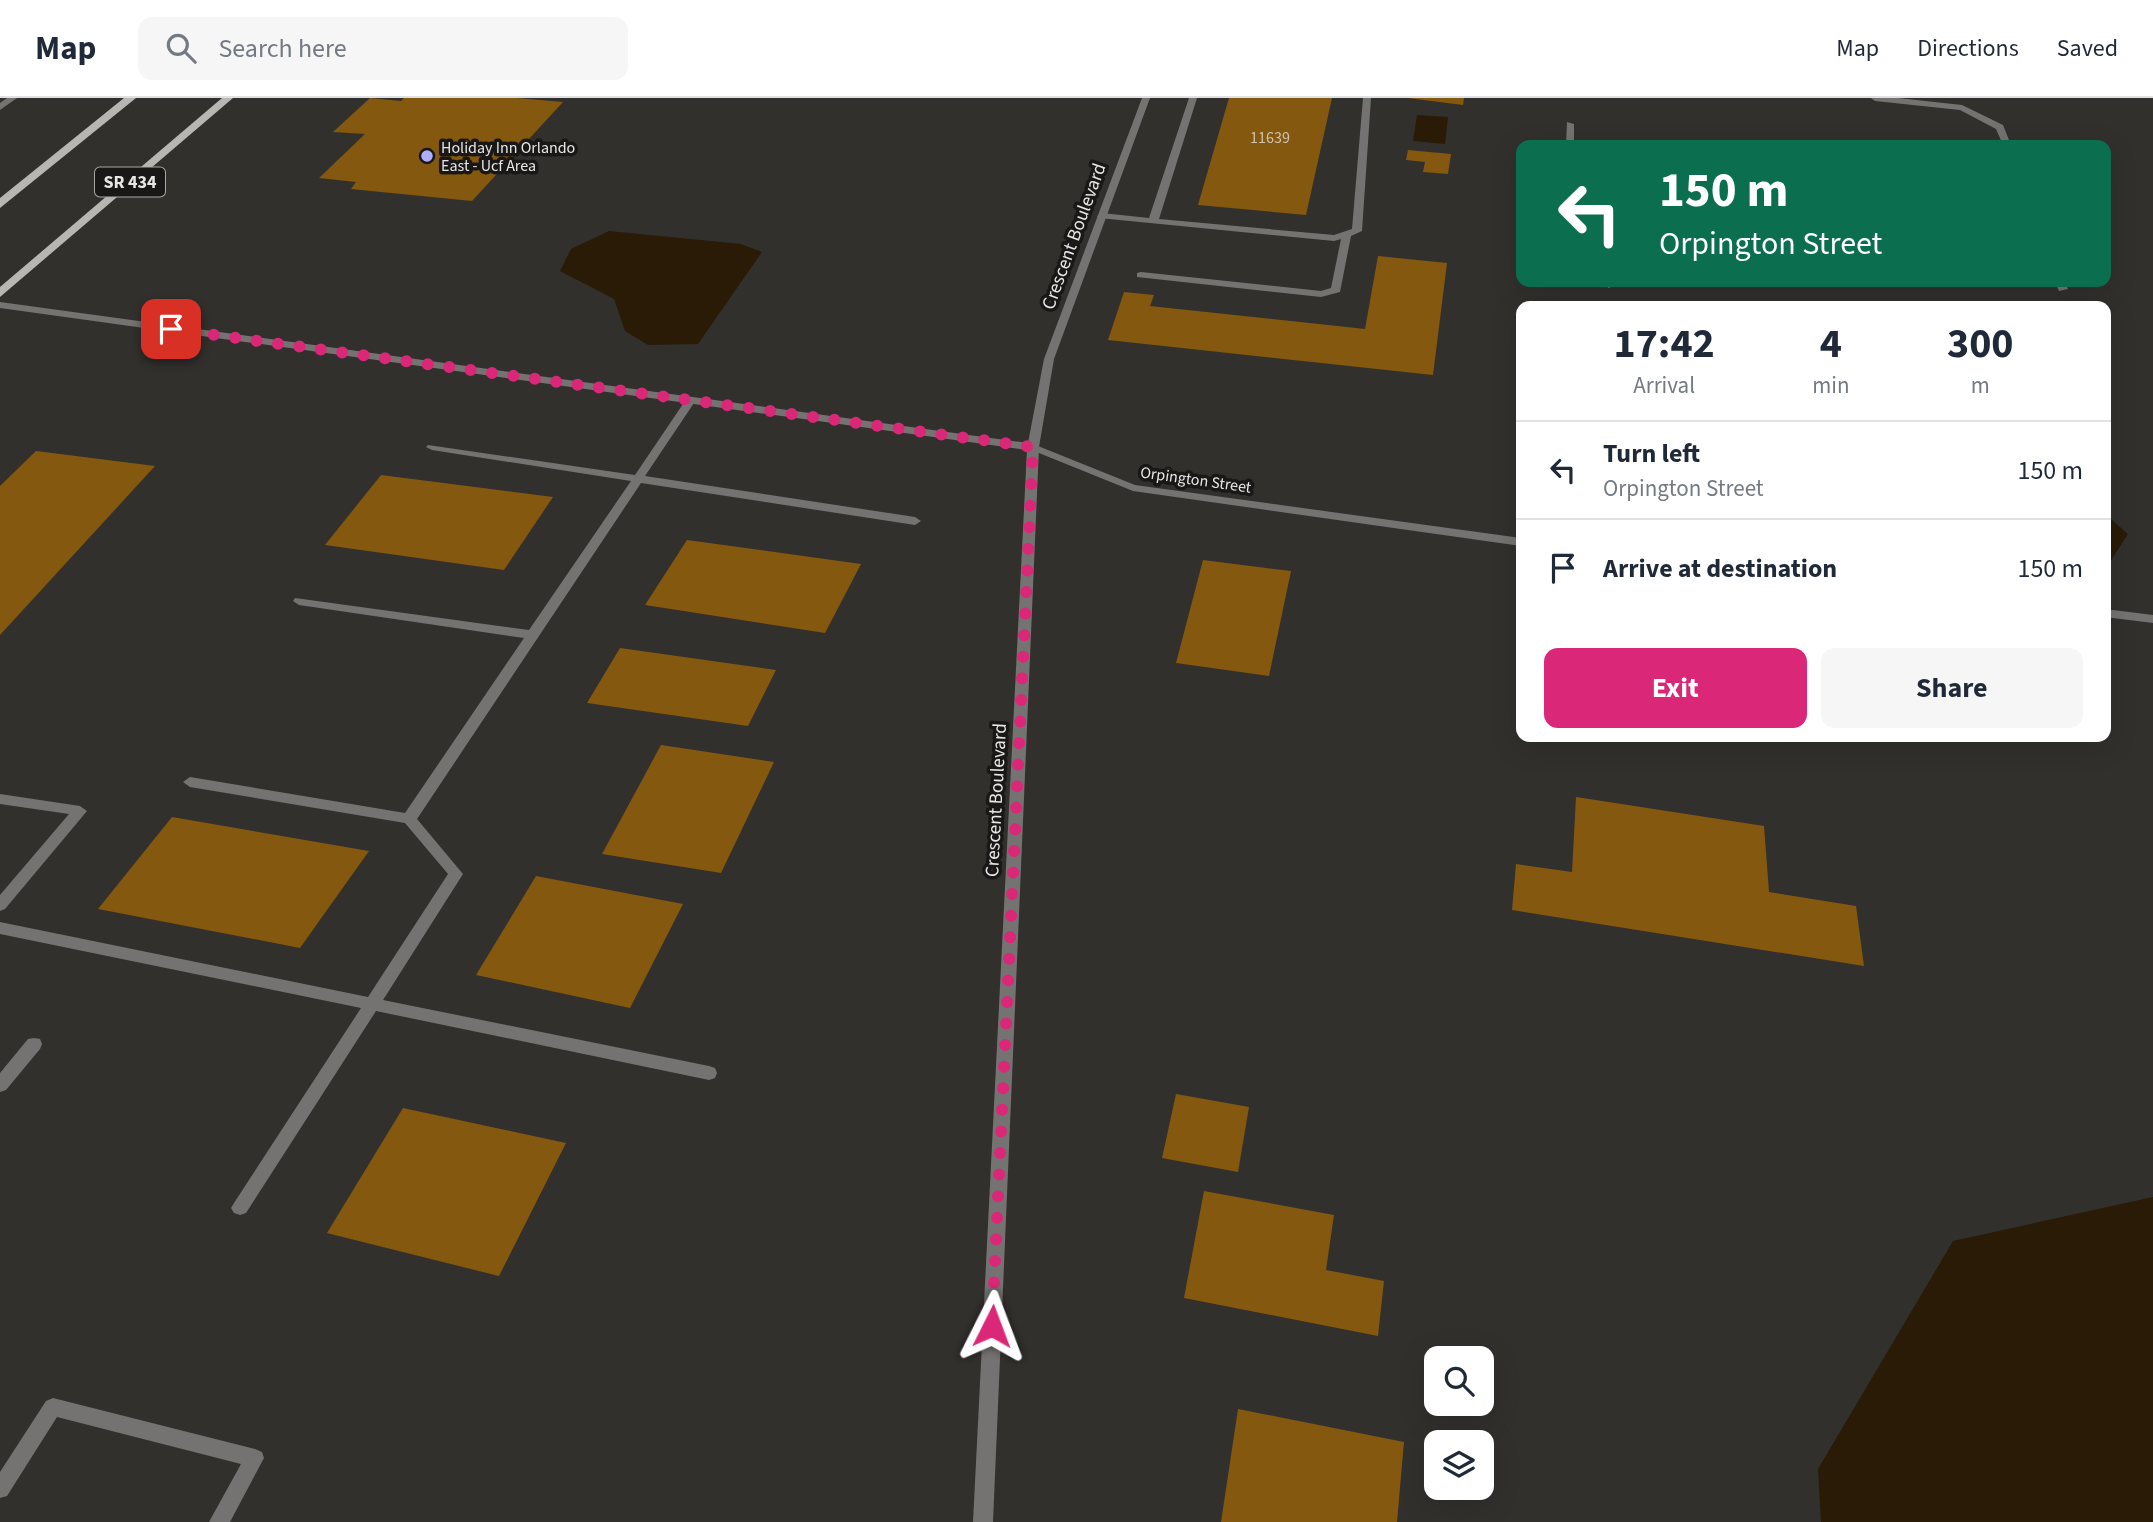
<!DOCTYPE html>
<html lang="en">
<head>
<meta charset="utf-8">
<style>
  :root { --surface:#fff; --page:#f6f6f7; --text:#1f2937; --muted:#747a83; --line:#e0e1e3; --accent:#db2777 }
  body { margin:0; font-family:"Source Sans 3",sans-serif; background:var(--page); color:var(--text); height:100vh; display:flex; flex-direction:column; font-size:26px; white-space:nowrap }
  * { box-sizing:border-box; margin:0 }
  p { font-size:23px; color:var(--muted) }
  .icon { flex:none; width:38px; height:38px; fill:none; stroke:currentColor; stroke-width:2; stroke-linecap:round; stroke-linejoin:round }
  .map { position:relative; flex:1; overflow:hidden }
  .details { position:absolute; left:1516px; top:203px; width:595px; height:441px; display:flex; flex-direction:column; background:var(--surface); border-radius:14px; box-shadow:0 7px 28px #0002 }
  .details>* { flex:none }
  .top-card { position:absolute; left:1516px; top:42px; width:595px; height:147px; border-radius:14px; box-shadow:0 7px 28px #0002; background:#0b6e4f; color:#fff; overflow:hidden }
  .fabs { position:absolute; left:1424px; top:1248px; display:grid; gap:14px }
  .fabs a { display:grid; place-items:center; width:70px; height:70px; border-radius:14px; background:var(--surface); box-shadow:0 7px 28px #0002; font-size:35px }
  .pin { position:absolute; display:grid; place-items:center; width:60px; height:60px; color:#fff; margin:-30px; border-radius:14px; box-shadow:0 4px 10px #0006 }
  .me { position:absolute; width:77px; margin:-38px; rotate:3deg; stroke-linejoin:round; filter:drop-shadow(0 0 5px #0008) }
  .turn { display:flex; align-items:center; gap:24px; height:147px; padding:0 28px; font-size:32px }
  .turn .icon { width:91px; height:91px; stroke-width:2.5 }
  .turn b { display:block; font-size:49px; line-height:60px }
  .eta { display:flex; justify-content:space-evenly; align-items:center; height:119px; text-align:center }
  .eta b { font-size:42px; font-weight:700; line-height:49px }
  .button { display:flex; gap:14px; margin-top:auto; padding:14px 28px }
  .button a { flex:1; height:80px; border-radius:14px; background:var(--accent); color:#fff; font-size:28px; font-weight:700; line-height:80px; text-align:center }
  .button a+a { background:var(--page); color:var(--text) }
  ul { padding:0; list-style:none }
  li { display:flex; align-items:center; gap:21px; height:98px; padding:0 28px; border-top:2px solid var(--line) }
  li div { flex:1 }
  li b { display:block; font-size:26px }
  li em { font-style:normal }
  header { display:flex; align-items:center; gap:42px; box-sizing:border-box; height:98px; padding:0 35px; background:var(--surface); border-bottom:2px solid var(--line) }
  header strong { font-size:33px }
  nav { display:flex; gap:38px; margin-inline-start:auto; font-size:24px }
  .search { width:490px; height:63px; background:var(--page); display:flex; align-items:center; gap:18px; box-sizing:border-box; padding:0 24px; border-radius:14px; color:var(--muted); font-size:26px }
  .map>svg:first-child { display:block }
  .water { fill:#291b06 }
  .building { fill:#84580e }
  .lines { fill:none; stroke-linecap:round; stroke-linejoin:round }
  .service { fill:#747372; fill-rule:evenodd }
  .minor { fill:#747372; fill-rule:evenodd }
  .primary { fill:#b8b6b3; fill-rule:evenodd }
  .route { stroke:#db2777; stroke-width:12; stroke-dasharray:0 21.6 }
  .poi-dot { fill:#afaefa; stroke:#191817; stroke-width:2.5 }
  .labels { text-anchor:middle; stroke-width:7; stroke-linejoin:round; paint-order:stroke }
  .number-label { font-size:16px; fill:#cfc2ae }
  .far-poi-label { font-size:16px; fill:#e8e6e4; stroke:#191817; text-anchor:start }
  .far-street-label { font-size:16px; fill:#e8e6e4; stroke:#191817 }
  .shield { fill:#191817; stroke:#aaa8a6; stroke-width:2 }
  .shield-label { font-size:18px; font-weight:bold; fill:#e8e6e4 }
  .street-label { font-size:19px; fill:#e8e6e4; stroke:#191817 }
</style>
</head>
<body>
<header>
<strong>Map</strong>
<div class="search"><svg class="icon" aria-label="search" viewBox="0 0 24 24"><circle cx="10" cy="10" r="6"/><path d="M15 15l6 6"/></svg>Search here</div>
<nav><a>Map</a><a>Directions</a><a>Saved</a></nav>
</header>
<div class="map">
<svg width="2153" height="1424" viewBox="0 0 2153 1424">
  <rect width="100%" height="100%" fill="#32302d"/>
  <g class="water">
    <polygon points="1417,17 1448,19 1445,46 1413,43"/>
    <polygon points="609,133 741,146 762,154 698,246 648,247 625,233 614,201 560,173 571,151"/>
    <polygon points="2105,416 2128,436 2110,464 2105,464"/>
    <polygon points="2153,1099 2153,1424 1821,1424 1818,1371 1953,1143"/>
  </g>
  <g class="building">
    <polygon points="370,0 401,3 404,0 517,0 563,4 472,103 351,91 356,84 319,80 365,36 333,34"/>
    <polygon points="1229,0 1332,0 1306,117 1198,107"/>
    <polygon points="1408,0 1464,0 1463,7"/>
    <polygon points="1408,52 1451,56 1448,76 1423,74 1425,64 1406,62"/>
    <polygon points="1378,158 1447,165 1433,277 1108,242 1124,194 1154,197 1150,208 1365,231"/>
    <polygon points="36,353 155,368 0,537 0,388"/>
    <polygon points="381,377 553,399 504,472 325,447"/>
    <polygon points="687,442 861,466 825,535 645,507"/>
    <polygon points="1203,462 1291,473 1269,578 1176,565"/>
    <polygon points="620,550 776,572 748,628 587,605"/>
    <polygon points="661,647 774,664 721,775 602,756"/>
    <polygon points="1576,699 1764,728 1769,794 1856,808 1864,868 1512,812 1516,766 1572,774"/>
    <polygon points="172,719 369,753 300,850 98,811"/>
    <polygon points="536,778 683,806 630,910 476,877"/>
    <polygon points="1176,996 1249,1009 1238,1074 1162,1060"/>
    <polygon points="403,1010 566,1045 499,1178 327,1135"/>
    <polygon points="1204,1093 1334,1117 1326,1172 1384,1183 1378,1238 1184,1200"/>
    <polygon points="1238,1311 1404,1344 1397,1424 1221,1424"/>
  </g>
  <g class="lines">
    <g class="service">
      <polygon points="7,0 17,0 0,12 0,5"/>
      <polygon points="1189,0 1197,0 1159,121 1334,137 1352,131 1363,0 1371,0 1362,133 1351,138 1340,194 1321,199 1137,179 1137,175 1141,174 1321,193 1331,190 1341,141 1334,143 1099,120 1097,118 1102,115 1149,120"/>
      <polygon points="1871,0 1898,0 1962,7 2003,27 2011,47 2003,47 1996,31 1960,12 1875,3"/>
      <polygon points="1567,24 1574,26 1574,47 1566,47"/>
      <polygon points="1599,184 1611,184 1614,187 1609,190"/>
      <polygon points="2055,184 2065,184 2068,191 2059,193"/>
      <polygon points="691,299 696,302 645,378 915,419 921,423 915,427 641,385 417,721 463,776 383,902 709,968 715,970 717,975 715,980 709,982 376,913 246,1115 240,1117 234,1115 231,1110 234,1105 361,910 0,836 0,824 368,899 448,776 405,725 190,689 183,684 190,679 405,715 524,540 299,507 293,503 295,500 529,532 631,383 432,352 426,349 428,347 635,377 687,300"/>
      <polygon points="1033,346 1135,387 1521,440 1521,448 1133,393 1029,351 1027,349"/>
      <polygon points="2105,511 2153,517 2153,525 2105,519"/>
      <polygon points="0,696 80,708 87,713 5,811 0,813 0,797 69,716 0,706"/>
      <polygon points="34,940 40,941 42,946 40,951 6,992 0,994 0,975 28,941"/>
      <polygon points="53,1300 255,1351 262,1354 264,1360 230,1424 209,1424 241,1366 57,1319 7,1398 0,1400 0,1374 46,1303"/>
    </g>
    <polygon class="minor" points="1142,0 1150,0 1054,261 1039,349 993,1424 973,1424 1027,352 0,210 0,204 1028,345 1044,261"/>
    <g class="primary">
      <polygon points="124,0 136,0 0,110 0,100"/>
      <polygon points="222,0 233,0 0,199 0,189"/>
    </g>
  </g>
  <g class="lines">
    <polyline class="route" points="171,231 1033,349 992,1228"/>
  </g>
  <circle class="poi-dot" cx="427" cy="58" r="7"/>
  <g class="labels">
    <g class="number-label">
      <text x="1270" y="45">11639</text>
    </g>
    <g class="far-poi-label">
      <text x="441" y="55">Holiday Inn Orlando<tspan x="441" dy="18">East - Ucf Area</tspan></text>
    </g>
    <g class="far-street-label">
      <text transform="translate(1196 381) rotate(8)" y="6">Orpington Street</text>
    </g>
    <rect class="shield" x="95" y="69.5" width="70" height="29" rx="5"/>
    <g class="shield-label">
      <text x="130" y="90">SR 434</text>
    </g>
    <g class="street-label">
      <text transform="translate(1073 138) rotate(-70)" y="7">Crescent Boulevard</text>
      <text transform="translate(995 702) rotate(-87)" y="7">Crescent Boulevard</text>
    </g>
  </g>
</svg>
<div class="fabs">
<a><svg class="icon" aria-label="search" viewBox="0 0 24 24"><circle cx="10" cy="10" r="6"/><path d="M15 15l6 6"/></svg></a>
<a><svg class="icon" aria-label="layers" viewBox="0 0 24 24"><path d="M12 4l9 5-9 5-9-5zM3 14l9 5 9-5"/></svg></a>
</div>
<div class="pin" style="left:171px;top:231px;background:#d93025"><svg class="icon" aria-label="arrive" viewBox="0 0 24 24"><path d="M6 21V4h12l-3 4 3 4H6"/></svg></div>
<svg class="me" style="left:992px;top:1228px" viewBox="-20 -20 40 40"><path d="M0-17L14 15 0 8-14 15z" fill="#db2777" stroke="#fff" stroke-width="4"/></svg>
<div class="top-card">
<div class="turn"><svg class="icon" aria-label="left" viewBox="0 0 24 24"><path d="M17 20v-9H6M10 6l-5 5 5 5"/></svg><div><b>150 m</b>Orpington Street</div></div>
</div>
<section class="details">
<div class="eta">
<div><b>17:42</b><p>Arrival</p></div>
<div><b>4</b><p>min</p></div>
<div><b>300</b><p>m</p></div>
</div>
<ul>
<li><svg class="icon" aria-label="left" viewBox="0 0 24 24"><path d="M17 20v-9H6M10 6l-5 5 5 5"/></svg><div><b>Turn left</b><p>Orpington Street</p></div><em>150 m</em></li>
<li><svg class="icon" aria-label="arrive" viewBox="0 0 24 24"><path d="M6 21V4h12l-3 4 3 4H6"/></svg><div><b>Arrive at destination</b></div><em>150 m</em></li>
</ul>
<div class="button"><a>Exit</a><a>Share</a></div>
</section>
</div>
</body>
</html>
